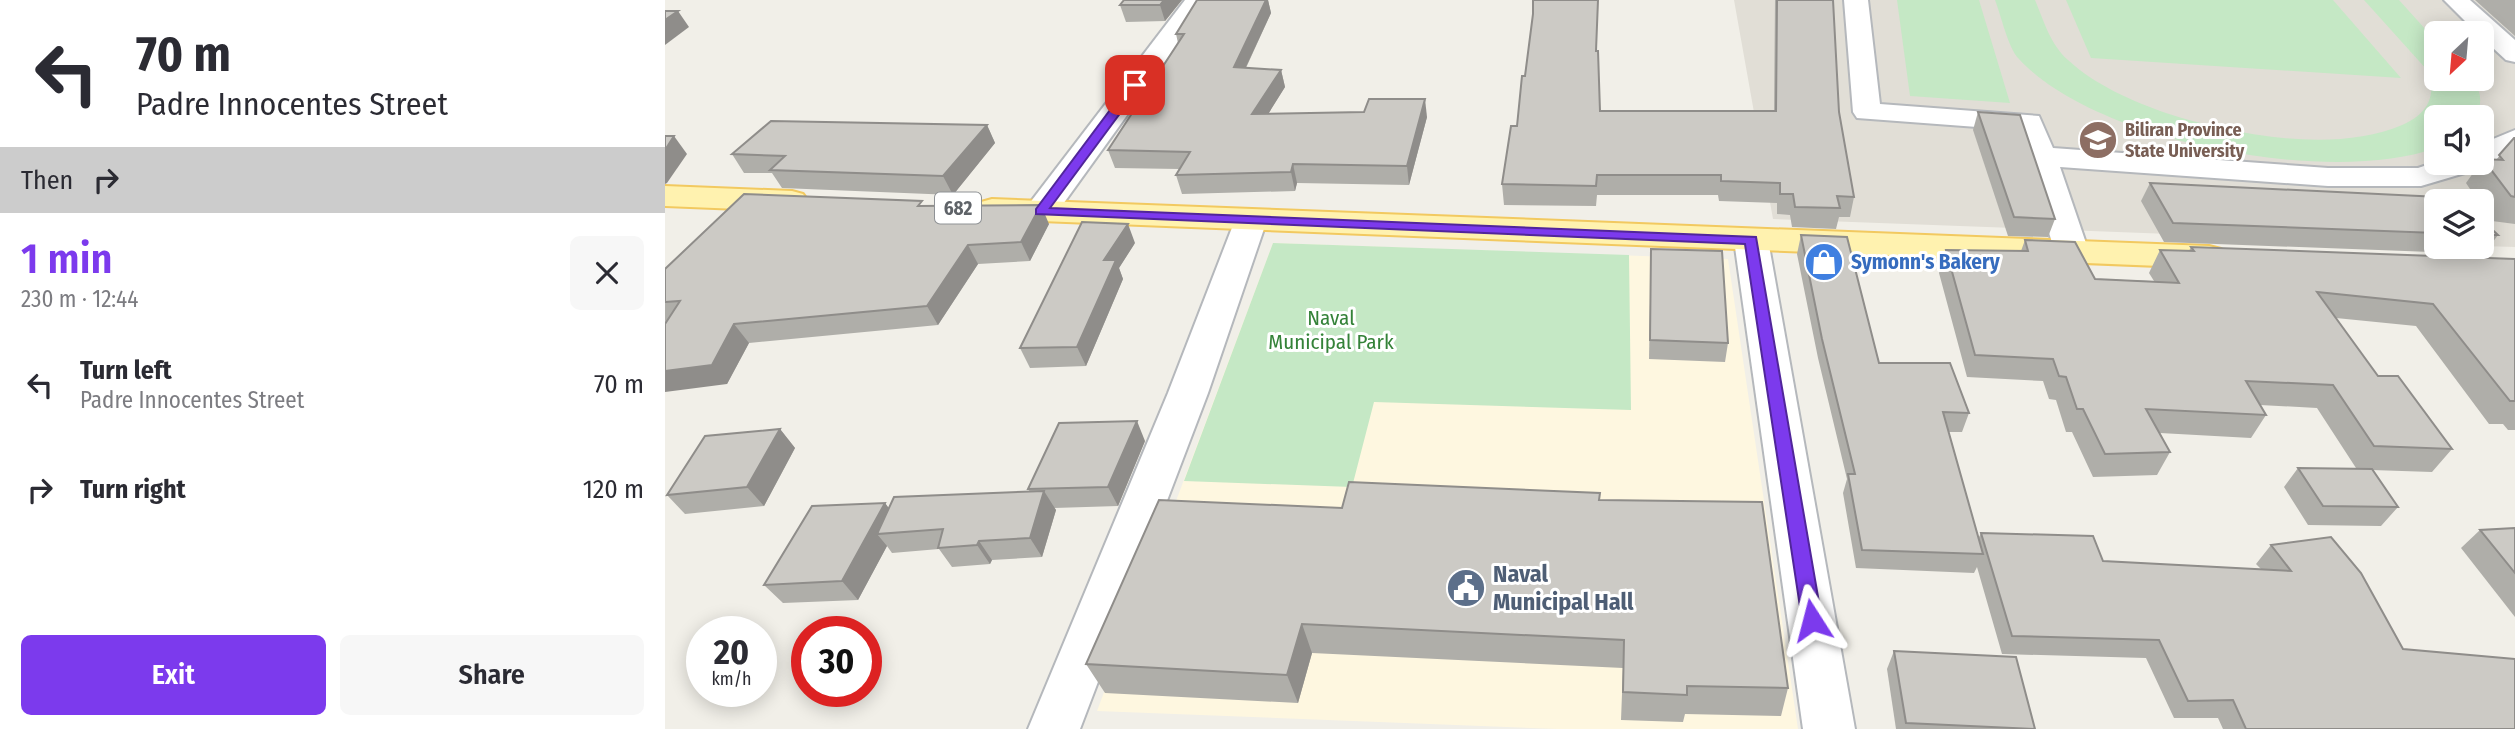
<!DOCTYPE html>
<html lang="en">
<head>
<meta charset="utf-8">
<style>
  :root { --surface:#fff; --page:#f7f7f7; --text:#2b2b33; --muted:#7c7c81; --accent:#7c3aed }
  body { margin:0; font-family:"Fira Sans Condensed",sans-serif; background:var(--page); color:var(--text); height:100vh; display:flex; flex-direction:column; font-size:26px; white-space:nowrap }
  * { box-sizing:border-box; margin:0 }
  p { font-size:23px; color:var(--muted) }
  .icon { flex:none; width:38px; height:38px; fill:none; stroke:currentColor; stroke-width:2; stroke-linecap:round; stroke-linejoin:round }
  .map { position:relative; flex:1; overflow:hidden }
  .drawer { display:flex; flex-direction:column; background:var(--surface); width:665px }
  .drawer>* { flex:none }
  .hud { background:#fff; color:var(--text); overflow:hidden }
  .needle { width:46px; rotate:206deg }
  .controls { position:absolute; left:1759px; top:21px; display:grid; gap:14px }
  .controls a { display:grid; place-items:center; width:70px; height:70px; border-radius:10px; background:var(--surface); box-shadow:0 4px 18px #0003; font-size:35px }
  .speed { position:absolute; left:21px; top:616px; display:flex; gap:14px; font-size:35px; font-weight:700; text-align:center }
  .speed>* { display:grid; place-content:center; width:91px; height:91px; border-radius:50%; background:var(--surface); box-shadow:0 4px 18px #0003; line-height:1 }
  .speed small { font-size:18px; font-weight:400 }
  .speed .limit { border:10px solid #d22; background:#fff; color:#111 }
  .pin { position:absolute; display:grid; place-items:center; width:60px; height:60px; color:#fff; margin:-30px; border-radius:14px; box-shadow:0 4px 10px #0006 }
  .me { position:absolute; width:77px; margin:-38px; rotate:351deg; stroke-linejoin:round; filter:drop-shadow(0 0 5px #0008) }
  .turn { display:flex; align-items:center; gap:24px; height:147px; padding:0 21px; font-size:32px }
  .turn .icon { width:91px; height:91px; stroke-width:2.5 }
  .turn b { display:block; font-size:49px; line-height:60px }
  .then { display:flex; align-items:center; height:66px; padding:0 21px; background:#0003; gap:14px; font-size:26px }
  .round { display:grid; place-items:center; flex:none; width:74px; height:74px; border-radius:10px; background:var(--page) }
  .head { display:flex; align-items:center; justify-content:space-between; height:119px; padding:0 21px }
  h1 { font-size:42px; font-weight:600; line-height:52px; color:var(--accent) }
  .action { display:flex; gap:14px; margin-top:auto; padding:14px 21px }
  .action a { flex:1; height:80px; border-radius:10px; background:var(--accent); color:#fff; font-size:28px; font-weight:600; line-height:80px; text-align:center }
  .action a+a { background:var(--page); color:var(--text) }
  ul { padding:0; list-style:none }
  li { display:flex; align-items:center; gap:21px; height:105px; padding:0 21px }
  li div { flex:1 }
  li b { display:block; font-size:26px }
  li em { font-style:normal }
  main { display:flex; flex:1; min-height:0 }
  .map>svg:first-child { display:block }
  .commercial { fill:#fef7e0 }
  .education { fill:#e1ded6; fill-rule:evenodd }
  .green { fill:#c5e8c5 }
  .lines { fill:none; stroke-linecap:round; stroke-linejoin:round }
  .minor-casing { stroke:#b5b8bc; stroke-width:4 }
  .major-casing { stroke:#f2c960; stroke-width:4 }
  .minor { fill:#fff; fill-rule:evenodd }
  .major { fill:#fff2af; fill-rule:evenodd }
  .wall { fill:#afaea9 }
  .shaded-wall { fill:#8f8d8a }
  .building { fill:#cccac5; stroke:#8f8d8a; stroke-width:2 }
  .route { fill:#7c3aed; stroke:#51269a; stroke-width:2 }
  .labels { text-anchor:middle; stroke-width:6; stroke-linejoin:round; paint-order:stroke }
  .far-education-label { font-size:18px; font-weight:bold; fill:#785e54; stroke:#fff; text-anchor:start }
  .shield { fill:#fff; stroke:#8f9295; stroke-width:2 }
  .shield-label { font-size:19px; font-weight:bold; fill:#5f6368 }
  .shop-label { font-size:21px; font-weight:bold; fill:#366cbe; stroke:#fff; text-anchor:start }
  .park-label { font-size:21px; fill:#348238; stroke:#fff }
  .near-service-label { font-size:24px; font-weight:bold; fill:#4e5e75; stroke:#fff; text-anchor:start }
</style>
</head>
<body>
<main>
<section class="drawer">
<div class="hud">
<div class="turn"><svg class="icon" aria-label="left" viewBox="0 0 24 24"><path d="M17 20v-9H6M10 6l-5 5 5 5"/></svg><div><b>70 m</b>Padre Innocentes Street</div></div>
<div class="then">Then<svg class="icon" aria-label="right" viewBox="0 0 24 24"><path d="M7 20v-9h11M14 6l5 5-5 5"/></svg></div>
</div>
<div class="head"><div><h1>1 min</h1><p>230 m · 12:44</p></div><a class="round"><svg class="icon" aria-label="close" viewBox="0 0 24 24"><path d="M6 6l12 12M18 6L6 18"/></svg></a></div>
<ul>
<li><svg class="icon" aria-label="left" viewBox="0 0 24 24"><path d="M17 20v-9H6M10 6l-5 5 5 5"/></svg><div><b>Turn left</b><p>Padre Innocentes Street</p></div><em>70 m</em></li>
<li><svg class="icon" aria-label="right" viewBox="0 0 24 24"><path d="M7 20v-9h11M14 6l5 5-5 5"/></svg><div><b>Turn right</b></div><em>120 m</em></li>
</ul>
<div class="action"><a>Exit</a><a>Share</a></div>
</section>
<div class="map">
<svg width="1850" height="729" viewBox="0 0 1850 729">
  <rect width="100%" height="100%" fill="#f1efe8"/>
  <polygon class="commercial" points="608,243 1063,259 1133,729 893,729 432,711"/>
  <path class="education" d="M1069 0H1850V247L1817 246 1816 201H1771V244L1108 219ZM1771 33H1816V79H1771ZM1771 117H1816V163H1771Z"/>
  <g class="green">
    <polygon points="1232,0 1314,0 1345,103 1245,96"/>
    <path d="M1330 0H1370C1379 21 1385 44 1403 60 1430 85 1467 101 1501 113 1568 135 1670 154 1737 125 1762 114 1772 97 1763 71L1699 0H1734L1771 41V79H1806C1817 91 1817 101 1812 117H1771V148C1666 186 1431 143 1354 59 1343 48 1336 15 1330 0Z"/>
    <polygon points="1401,0 1668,0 1736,78 1426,58"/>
    <polygon points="608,243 964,255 966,410 709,402 687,487 519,481"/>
  </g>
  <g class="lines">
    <g class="minor-casing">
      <g id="minor">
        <polygon points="520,0 545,0 388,218 376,221 364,218 360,211 364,204"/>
        <polygon points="1179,0 1203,0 1215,104 1374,116 1388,148 1663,168 1753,168 1771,162 1816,163 1816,144 1850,130 1850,151 1827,162 1813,164 1810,170 1756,186 1663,186 1395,167 1424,252 1419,259 1407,263 1395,259 1390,252 1352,130 1192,118 1188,112"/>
        <polygon points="1779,0 1805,0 1850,40 1850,62 1841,60 1816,37 1816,33 1812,33"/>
        <polygon points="586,210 598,213 602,220 543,393 415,729 363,729 503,393 570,220 574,213"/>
        <polygon points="1086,230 1098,233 1103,240 1190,729 1138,729 1069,240 1074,233"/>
      </g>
    </g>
    <g class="major-casing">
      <g id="major">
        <polygon points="0,186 127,191 138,194 143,201 138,208 127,211 0,206"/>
        <polygon points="327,199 1544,246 1556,249 1561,257 1556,265 1544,268 327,219 316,216 311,209 316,202"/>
      </g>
    </g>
    <use href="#minor" class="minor"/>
    <use href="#major" class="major"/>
  </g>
  <g class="wall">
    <polygon points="517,0 500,21 461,22 455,5"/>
    <polygon points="532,0 603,0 606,13 581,68 616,70 620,87 603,114 762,117 744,185 632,183 630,191 517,194 511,175 514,169 450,168 443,150 513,43 511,34"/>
    <polygon points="1110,0 1168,0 1174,112 1189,197 1185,217 1174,217 1171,229 1127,227 1125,215 1112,214 1112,203 1054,201 1053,195 932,195 931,206 839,205 837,184 852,126 860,76 932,51 935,111 1109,111"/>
    <polygon points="1810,0 1850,0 1850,36"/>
    <polygon points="1313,112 1390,219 1383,237 1343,236 1308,130"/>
    <polygon points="322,125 330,143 288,195 117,188 107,173 79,173 67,154"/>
    <polygon points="1850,138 1850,224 1827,221 1816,206 1816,201 1813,201 1801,183 1818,159 1831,160"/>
    <polygon points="1485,183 1771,201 1771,247 1816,247 1816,219 1833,235 1819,254 1499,242 1476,201"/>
    <polygon points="260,206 384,224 365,261 313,264 273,325 84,343 62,384 1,322 0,322 0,269"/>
    <polygon points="1136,235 1214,363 1304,413 1297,432 1283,432 1313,539 1316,533 1438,561 1596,569 1591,564 1606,545 1738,649 1850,729 1558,729 1553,718 1509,718 1481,658 1337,654 1312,567 1309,573 1191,568 1178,493 1182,479 1153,358 1132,254"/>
    <polygon points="1360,240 1430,279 1489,281 1484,273 1495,250 1524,251 1526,247 1850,259 1850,430 1843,430 1838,424 1824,424 1751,326 1671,318 1713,376 1787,449 1767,472 1707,470 1733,507 1716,526 1643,525 1619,487 1633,468 1691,468 1652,408 1595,405 1601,415 1586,438 1495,433 1505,452 1492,475 1428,477 1407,432 1401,432 1391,400 1384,399 1378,381 1302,377 1274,273 1281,250 1356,251"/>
    <polygon points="470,243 454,268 458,279 421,366 365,368 355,348"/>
    <polygon points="986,249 1063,343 1060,362 984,359"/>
    <polygon points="115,429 130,448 99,506 20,514 2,495"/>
    <polygon points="480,441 453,506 389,508 391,510 377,557 327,560 325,564 287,567 274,549 227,553 222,546 193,600 118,603 99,585 220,503 224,509 365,492 363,489"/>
    <polygon points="935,500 1123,688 1116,716 1020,714 1018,722 956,720 958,668 647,653 633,703 440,693 421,664 677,508"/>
    <polygon points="1850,528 1850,617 1796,548 1815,530"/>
    <polygon points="1229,651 1370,729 1231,729 1222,669"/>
  </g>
  <g class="shaded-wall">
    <polygon points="499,0 517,0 500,21 495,5"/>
    <polygon points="601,0 603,0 606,13 573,84 569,67"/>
    <polygon points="13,11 24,27 0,45 0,20"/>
    <polygon points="616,70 620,87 592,132 587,114"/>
    <polygon points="760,99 762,117 744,185 742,166"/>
    <polygon points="322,125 330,143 288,195 278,176"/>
    <polygon points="9,136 22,154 2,183 0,184 0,150"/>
    <polygon points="628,164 632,183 630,191 626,172"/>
    <polygon points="376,205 384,224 365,261 356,242"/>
    <polygon points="463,224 470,243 454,268 458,279 421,366 412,347 439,260"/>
    <polygon points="303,245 313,264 273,325 262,306"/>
    <polygon points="69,324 84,343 62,384 0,392 0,371"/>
    <polygon points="472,421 480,441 453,506 443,487"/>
    <polygon points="115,429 130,448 99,506 82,487"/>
    <polygon points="379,491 391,510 377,557 365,538"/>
    <polygon points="220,503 234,522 212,534 222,546 193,600 177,581"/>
    <polygon points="314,541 327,560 325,564 312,545"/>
    <polygon points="637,624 647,653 633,703 622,675"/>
  </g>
  <g class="building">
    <polygon points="459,0 499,0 495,5 455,5"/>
    <polygon points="532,0 601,0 569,67 616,70 587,114 699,112 704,99 760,99 742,166 628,164 626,172 511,175 525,152 443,150 519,34 511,34"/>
    <polygon points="868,0 933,0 931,51 933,51 935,111 1111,111 1112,0 1168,0 1174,112 1189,197 1172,196 1175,208 1130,207 1128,194 1115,194 1115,183 1056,181 1056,175 932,175 931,186 837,184 846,126 852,126 857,76 860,76 868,14"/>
    <polygon points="0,11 13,11 0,20"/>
    <polygon points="1313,112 1355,115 1390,219 1349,217"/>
    <polygon points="106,121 322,125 278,176 105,170 120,156 67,154"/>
    <polygon points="0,136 9,136 0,150"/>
    <polygon points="1849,138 1850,138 1850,197 1846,196 1818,159 1838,160 1834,155"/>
    <polygon points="1485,183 1795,198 1798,201 1771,201 1771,233 1508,223"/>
    <polygon points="79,194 257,201 253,206 376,205 356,242 303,245 262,306 69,324 47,365 0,371 0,324 15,301 0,302 0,269"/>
    <polygon points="1816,219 1833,235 1816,235"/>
    <polygon points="417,222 463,224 439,260 451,260 412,347 355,348"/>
    <polygon points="1136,235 1182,237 1214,363 1285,363 1304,413 1278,412 1318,554 1197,550 1183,474 1190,474 1157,339"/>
    <polygon points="1360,240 1410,242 1430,279 1514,283 1495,250 1529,251 1526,247 1850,259 1850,401 1845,401 1768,304 1652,292 1713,376 1733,376 1787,449 1709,446 1668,385 1581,381 1601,415 1481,409 1505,452 1440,454 1418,409 1412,409 1401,377 1394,376 1388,359 1310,355 1281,250 1363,251"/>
    <polygon points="986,249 1057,251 1063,343 985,340"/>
    <polygon points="472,421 443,487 363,489 394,423"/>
    <polygon points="115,429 82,487 2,495 40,436"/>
    <polygon points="1633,468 1707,469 1733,507 1658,506"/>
    <polygon points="684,482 935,493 934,500 1097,502 1123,688 1022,686 1022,695 958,692 959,640 637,624 622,675 421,664 494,500 677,508"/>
    <polygon points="379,491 365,538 314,541 312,545 273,548 278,529 212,534 229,497"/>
    <polygon points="220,503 177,581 99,585 147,506"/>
    <polygon points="1850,528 1850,573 1815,530"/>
    <polygon points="1316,533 1428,536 1438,561 1626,571 1606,545 1666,537 1696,573 1738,649 1850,659 1850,729 1581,729 1568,700 1523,701 1494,640 1347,636"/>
    <polygon points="1229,651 1351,657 1370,729 1241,723"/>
  </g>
  <polygon class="route" points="466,82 476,85 385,208 1091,237 1157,620 1154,627 1147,629 1140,627 1137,620 1080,244 371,214 371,209"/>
  <defs>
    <g id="university-disc" transform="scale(2.0125)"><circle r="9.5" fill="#8d6e63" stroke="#fff"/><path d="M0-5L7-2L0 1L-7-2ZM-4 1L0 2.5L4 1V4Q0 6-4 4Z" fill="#fff"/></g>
    <g id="shop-disc" transform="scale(2.0125)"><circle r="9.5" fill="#3f7fe0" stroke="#fff"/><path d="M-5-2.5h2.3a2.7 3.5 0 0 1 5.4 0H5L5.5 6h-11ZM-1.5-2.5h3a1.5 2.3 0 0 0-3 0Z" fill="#fff"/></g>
    <g id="civic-disc" transform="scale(2.0125)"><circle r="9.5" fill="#5c6f8a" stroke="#fff"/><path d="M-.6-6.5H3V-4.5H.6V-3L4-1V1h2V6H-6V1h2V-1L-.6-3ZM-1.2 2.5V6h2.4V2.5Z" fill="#fff"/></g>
  </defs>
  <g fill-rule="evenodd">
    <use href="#university-disc" x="1433" y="140"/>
    <use href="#shop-disc" x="1159" y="262"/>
    <use href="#civic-disc" x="801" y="588"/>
  </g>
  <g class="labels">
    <g class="far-education-label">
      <text x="1460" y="136">Biliran Province<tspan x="1460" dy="21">State University</tspan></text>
    </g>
    <rect class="shield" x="270" y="192.5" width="46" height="31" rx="5"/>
    <g class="shield-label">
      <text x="293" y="215">682</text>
    </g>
    <g class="shop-label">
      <text x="1186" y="269">Symonn's Bakery</text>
    </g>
    <g class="park-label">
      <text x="666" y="325">Naval<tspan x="666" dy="24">Municipal Park</tspan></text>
    </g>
    <g class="near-service-label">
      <text x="828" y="582">Naval<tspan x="828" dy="28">Municipal Hall</tspan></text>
    </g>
  </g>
</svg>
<div class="controls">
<a><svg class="needle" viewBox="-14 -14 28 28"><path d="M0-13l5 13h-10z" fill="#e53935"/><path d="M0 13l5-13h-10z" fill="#7c7c81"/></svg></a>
<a><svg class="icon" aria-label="sound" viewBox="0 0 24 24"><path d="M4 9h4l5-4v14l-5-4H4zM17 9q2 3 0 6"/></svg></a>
<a><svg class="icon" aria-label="layers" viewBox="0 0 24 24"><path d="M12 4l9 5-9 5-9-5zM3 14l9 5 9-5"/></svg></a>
</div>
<div class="speed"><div>20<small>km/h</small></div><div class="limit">30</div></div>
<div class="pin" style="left:470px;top:85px;background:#d93025"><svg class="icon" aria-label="arrive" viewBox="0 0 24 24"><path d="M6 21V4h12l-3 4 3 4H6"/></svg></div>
<svg class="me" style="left:1147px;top:620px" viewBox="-20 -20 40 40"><path d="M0-17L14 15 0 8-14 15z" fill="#7c3aed" stroke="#fff" stroke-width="4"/></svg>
</div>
</main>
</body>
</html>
